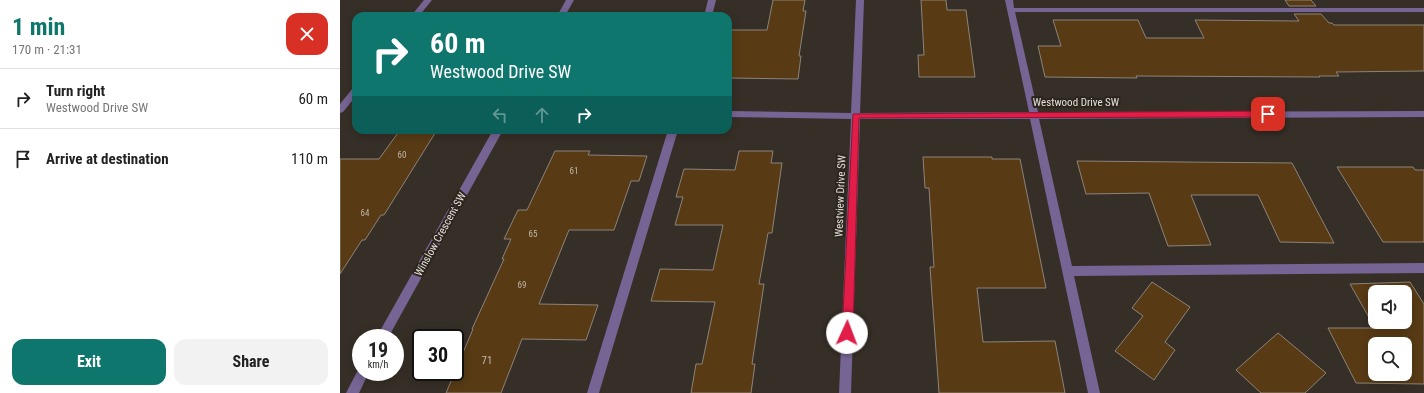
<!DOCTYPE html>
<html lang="en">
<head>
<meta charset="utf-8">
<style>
  :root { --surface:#fff; --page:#f2f2f2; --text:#222; --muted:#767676; --line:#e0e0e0; --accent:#0f766e }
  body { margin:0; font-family:"Roboto Condensed",sans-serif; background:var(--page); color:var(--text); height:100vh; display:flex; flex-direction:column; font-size:15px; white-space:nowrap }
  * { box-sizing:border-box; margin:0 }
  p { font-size:13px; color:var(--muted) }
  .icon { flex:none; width:22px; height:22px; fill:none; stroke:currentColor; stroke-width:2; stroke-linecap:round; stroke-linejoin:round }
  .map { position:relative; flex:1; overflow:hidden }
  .drawer { display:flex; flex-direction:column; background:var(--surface); width:340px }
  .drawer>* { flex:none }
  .banner { position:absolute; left:12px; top:12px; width:380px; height:122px; border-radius:12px; box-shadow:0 2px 10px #0003; background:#0f766e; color:#fff; overflow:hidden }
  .controls { position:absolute; left:1028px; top:285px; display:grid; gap:8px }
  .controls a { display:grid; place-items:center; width:44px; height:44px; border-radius:8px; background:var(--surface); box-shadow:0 2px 10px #0003; font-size:20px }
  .speed { position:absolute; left:12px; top:329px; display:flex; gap:8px; font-size:20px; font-weight:700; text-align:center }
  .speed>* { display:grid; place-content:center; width:52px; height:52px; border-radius:50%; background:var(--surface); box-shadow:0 2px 10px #0003; line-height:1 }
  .speed small { font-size:10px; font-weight:400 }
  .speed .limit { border:2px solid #111; border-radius:6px; background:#fff; color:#111 }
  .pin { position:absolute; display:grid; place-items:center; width:34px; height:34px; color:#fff; margin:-17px; border-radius:8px; box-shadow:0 2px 6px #0006 }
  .me { position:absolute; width:44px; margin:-22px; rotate:2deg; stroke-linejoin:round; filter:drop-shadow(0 0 3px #0008) }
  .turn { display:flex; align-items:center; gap:14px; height:84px; padding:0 12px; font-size:18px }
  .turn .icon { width:52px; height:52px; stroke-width:2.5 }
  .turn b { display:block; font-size:28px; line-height:34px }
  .lanes { display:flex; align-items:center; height:38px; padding:0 12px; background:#0003; justify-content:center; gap:20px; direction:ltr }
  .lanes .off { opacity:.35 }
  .round { display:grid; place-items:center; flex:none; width:42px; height:42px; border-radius:12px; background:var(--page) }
  .overview { display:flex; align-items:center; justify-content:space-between; height:68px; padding:0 12px }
  h1 { font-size:24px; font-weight:700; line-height:30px; color:var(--accent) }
  .cta { display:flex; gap:8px; margin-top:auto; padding:8px 12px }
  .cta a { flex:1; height:46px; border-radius:12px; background:var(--accent); color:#fff; font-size:16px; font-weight:700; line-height:46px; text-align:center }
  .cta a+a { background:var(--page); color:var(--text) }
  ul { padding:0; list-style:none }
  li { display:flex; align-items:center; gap:12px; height:60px; padding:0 12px; border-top:1px solid var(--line) }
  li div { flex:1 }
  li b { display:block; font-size:15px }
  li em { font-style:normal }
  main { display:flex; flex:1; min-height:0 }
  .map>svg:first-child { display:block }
  .building { fill:#583b15; stroke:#8c837a; fill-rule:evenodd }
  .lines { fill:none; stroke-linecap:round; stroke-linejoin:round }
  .minor { fill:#766494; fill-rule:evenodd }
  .route { fill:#e11d48; stroke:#92132f }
  .labels { text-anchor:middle; stroke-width:4; stroke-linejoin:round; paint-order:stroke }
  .number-label { font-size:9px; fill:#c2b7aa }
  .street-label { font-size:11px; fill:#e5e0db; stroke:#2c251e }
  .near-number-label { font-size:11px; fill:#c2b7aa }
</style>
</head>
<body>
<main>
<section class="drawer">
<div class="overview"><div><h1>1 min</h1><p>170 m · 21:31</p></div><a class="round" style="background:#d93025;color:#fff"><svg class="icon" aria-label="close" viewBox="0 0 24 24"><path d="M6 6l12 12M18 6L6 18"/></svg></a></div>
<ul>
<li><svg class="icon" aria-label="right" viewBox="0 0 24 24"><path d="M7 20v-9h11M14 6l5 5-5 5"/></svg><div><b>Turn right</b><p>Westwood Drive SW</p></div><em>60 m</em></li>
<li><svg class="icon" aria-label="arrive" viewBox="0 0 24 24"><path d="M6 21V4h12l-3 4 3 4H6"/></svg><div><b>Arrive at destination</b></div><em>110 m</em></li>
</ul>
<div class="cta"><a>Exit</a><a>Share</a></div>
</section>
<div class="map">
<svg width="1084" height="393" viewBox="0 0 1084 393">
  <rect width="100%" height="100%" fill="#362f27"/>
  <g class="building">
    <polygon points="433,0 465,0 463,11 466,11 459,56 461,56 458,79 388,78 388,30 427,30"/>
    <polygon points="581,0 606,0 607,10 626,10 635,77 579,77 578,55 584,55"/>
    <polygon points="945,0 971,0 976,6 949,6"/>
    <polygon points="954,14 981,14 989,23 992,23 994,25 1084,25 1084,71 996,72 999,76 979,76 980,77 796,76 797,78 705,77 698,46 721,46 713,20 798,20 806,38 864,38 855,20 959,21"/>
    <polygon points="60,130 97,130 44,215 41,215 25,240 22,240 0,274 0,159 39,159"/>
    <polygon points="215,151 250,151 248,155 307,156 299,181 291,181 274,230 229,230 199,304 258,305 246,340 182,339 161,393 106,393 133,329 132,329 164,259 162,259 171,239 164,239 178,210 187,210"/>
    <polygon points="399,151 433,151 431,163 442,163 432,233 428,233 419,284 424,284 412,364 415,364 411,393 351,393 356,364 362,364 375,302 311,301 320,269 373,270 383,225 335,225 343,197 336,197 344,169 395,170"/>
    <polygon points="583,157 652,157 652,159 680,159 706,288 637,288 643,342 715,341 725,393 599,393 590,267 594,267 589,188 585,188"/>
    <polygon points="737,161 952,163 994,243 940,242 918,195 851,195 871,245 828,246 809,193 746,194"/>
    <polygon points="997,167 1073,167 1075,170 1084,170 1084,242 1043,242"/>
    <polygon points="812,282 850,307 825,342 835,350 814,380 775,351 803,316 792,308"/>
    <path d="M1070 282 1084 304V384L1016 383 988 328H1035L1010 284ZM1035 292H1065V322H1035ZM1035 344H1065V374H1035Z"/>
    <polygon points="938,333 986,373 965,393 921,393 896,370"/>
  </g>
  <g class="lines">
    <g class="minor">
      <polygon points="84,0 92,0 79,16 71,16"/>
      <polygon points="226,0 234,0 225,16 217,16"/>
      <polygon points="368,0 376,0 372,16 364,16"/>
      <polygon points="516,0 524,0 520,113 689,112 665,0 673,0 674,8 1084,8 1084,12 675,12 698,112 1084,111 1084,117 699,119 732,266 1084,263 1084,273 734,276 760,393 748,393 690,119 520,119 511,393 499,393 511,119 388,117 388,111 511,113"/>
      <polygon points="16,87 16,96 3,112 0,113 0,104 13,88"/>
      <polygon points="153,130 163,130 48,338 36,338"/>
      <polygon points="328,130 338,130 259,393 247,393"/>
      <polygon points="21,367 21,372 29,372 19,393 6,393 19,368"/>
    </g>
  </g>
  <polygon class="route" points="928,111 932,114 928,117 519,118 513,333 511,336 507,338 503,336 502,333 513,114"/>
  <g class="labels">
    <g class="number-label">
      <text x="62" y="158">60</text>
      <text x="234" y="174">61</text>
      <text x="25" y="216">64</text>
      <text x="193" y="237">65</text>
      <text x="182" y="288">69</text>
    </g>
    <g class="street-label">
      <text x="736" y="106">Westwood Drive SW</text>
      <text transform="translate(500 196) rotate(-88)" y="4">Westview Drive SW</text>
      <text transform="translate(100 234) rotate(-61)" y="4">Winslow Crescent SW</text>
    </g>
    <g class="near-number-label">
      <text x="147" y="364">71</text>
    </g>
  </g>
</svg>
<div class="controls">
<a><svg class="icon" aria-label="sound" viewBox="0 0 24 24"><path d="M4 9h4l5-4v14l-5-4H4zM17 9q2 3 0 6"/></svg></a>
<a><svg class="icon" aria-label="search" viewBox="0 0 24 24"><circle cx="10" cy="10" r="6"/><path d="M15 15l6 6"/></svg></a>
</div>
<div class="speed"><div>19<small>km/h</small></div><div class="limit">30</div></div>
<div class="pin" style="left:928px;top:114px;background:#d93025"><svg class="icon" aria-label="arrive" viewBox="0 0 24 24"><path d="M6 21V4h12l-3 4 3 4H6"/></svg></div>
<svg class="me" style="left:507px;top:333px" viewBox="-20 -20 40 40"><circle r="19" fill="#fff"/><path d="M0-13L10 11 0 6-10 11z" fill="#e11d48"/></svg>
<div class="banner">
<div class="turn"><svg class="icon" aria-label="right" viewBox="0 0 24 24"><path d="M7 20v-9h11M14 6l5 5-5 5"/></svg><div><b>60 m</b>Westwood Drive SW</div></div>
<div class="lanes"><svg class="icon off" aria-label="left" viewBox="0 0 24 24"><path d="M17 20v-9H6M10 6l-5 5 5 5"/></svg><svg class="icon off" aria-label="ahead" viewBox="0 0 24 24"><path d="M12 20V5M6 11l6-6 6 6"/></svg><svg class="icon" aria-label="right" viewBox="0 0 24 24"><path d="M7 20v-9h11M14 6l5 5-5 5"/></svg></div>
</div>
</div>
</main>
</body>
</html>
